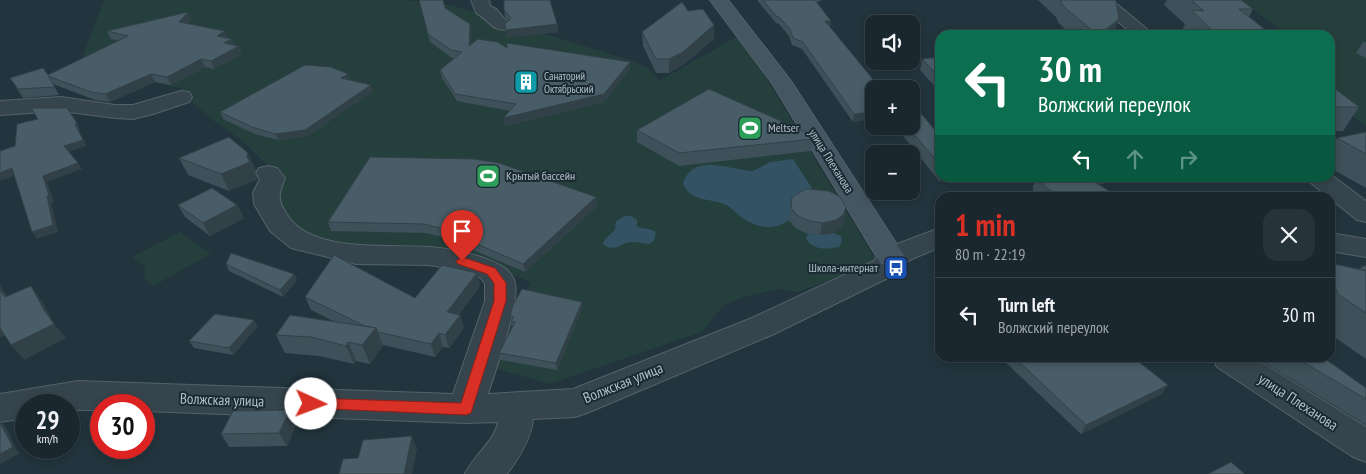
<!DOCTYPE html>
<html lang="en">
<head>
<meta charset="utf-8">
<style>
  :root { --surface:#1a272e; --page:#27333a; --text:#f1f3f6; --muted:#9fa5aa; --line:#38444a; --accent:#d93025 }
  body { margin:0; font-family:"PT Sans Narrow",sans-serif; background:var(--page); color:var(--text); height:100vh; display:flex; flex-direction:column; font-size:19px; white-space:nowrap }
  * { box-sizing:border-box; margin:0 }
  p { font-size:16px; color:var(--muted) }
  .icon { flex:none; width:28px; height:28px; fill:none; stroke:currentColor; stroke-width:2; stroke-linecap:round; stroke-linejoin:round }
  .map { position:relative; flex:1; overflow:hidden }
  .drawer { position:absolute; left:935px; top:192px; width:400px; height:170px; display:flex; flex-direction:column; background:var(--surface); border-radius:15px; box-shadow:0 2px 8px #0003,0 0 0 1px var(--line) }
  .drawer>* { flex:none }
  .guide { position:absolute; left:935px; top:30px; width:400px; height:152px; border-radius:15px; box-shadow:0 2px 8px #0003,0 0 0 1px var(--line); background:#0b6e4f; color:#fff; overflow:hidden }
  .fabs { position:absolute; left:865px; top:15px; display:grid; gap:10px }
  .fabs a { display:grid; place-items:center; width:55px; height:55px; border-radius:10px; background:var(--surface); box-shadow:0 2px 8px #0003,0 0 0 1px var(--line); font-size:25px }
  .speed { position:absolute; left:15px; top:394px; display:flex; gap:10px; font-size:25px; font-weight:700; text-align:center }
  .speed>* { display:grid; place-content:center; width:65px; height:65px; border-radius:50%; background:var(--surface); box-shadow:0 2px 8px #0003,0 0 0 1px var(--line); line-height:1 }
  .speed small { font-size:12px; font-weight:400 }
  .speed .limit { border:8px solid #d22; background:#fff; color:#111 }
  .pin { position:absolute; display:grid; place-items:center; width:42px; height:42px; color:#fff; margin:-51px -21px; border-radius:50% 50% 50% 0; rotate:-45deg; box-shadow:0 0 5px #0007 }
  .pin .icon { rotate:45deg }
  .me { position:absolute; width:55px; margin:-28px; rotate:92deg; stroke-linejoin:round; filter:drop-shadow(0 0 4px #0008) }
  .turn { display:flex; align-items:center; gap:18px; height:105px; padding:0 20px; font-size:22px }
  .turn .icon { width:65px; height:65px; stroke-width:2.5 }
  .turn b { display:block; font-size:35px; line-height:42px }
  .lanes { display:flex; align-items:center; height:48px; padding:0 20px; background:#0003; justify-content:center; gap:25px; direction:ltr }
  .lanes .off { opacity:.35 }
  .round { display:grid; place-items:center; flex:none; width:52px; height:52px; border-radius:15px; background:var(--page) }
  .overview { display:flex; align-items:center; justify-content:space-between; height:85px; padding:0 20px }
  h1 { font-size:30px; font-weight:700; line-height:38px; color:var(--accent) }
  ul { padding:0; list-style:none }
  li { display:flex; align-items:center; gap:15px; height:75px; padding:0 20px; border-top:1px solid var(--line) }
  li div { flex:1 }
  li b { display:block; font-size:19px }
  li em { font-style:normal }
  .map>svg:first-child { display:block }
  .green { fill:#25403c }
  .water { fill:#335364 }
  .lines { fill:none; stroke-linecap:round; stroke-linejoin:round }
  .street-casing { stroke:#54636b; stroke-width:2 }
  .secondary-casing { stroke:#54636b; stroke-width:2 }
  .street { fill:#36454d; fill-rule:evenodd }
  .secondary { fill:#445661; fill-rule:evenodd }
  .wall { fill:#3e5059 }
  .shaded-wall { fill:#324148 }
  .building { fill:#485d67; stroke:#324148 }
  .route { fill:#d93025; stroke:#8d1f18 }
  .labels { text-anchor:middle; stroke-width:4; stroke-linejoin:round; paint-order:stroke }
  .far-poi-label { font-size:11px; fill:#b1c0c9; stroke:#1b2a32; text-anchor:start }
  .poi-label { font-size:12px; fill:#b1c0c9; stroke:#1b2a32; text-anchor:start }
  .street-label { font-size:12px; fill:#b1c0c9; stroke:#1b2a32 }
  .near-street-label { font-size:15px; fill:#b1c0c9; stroke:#1b2a32 }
</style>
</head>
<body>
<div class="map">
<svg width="1366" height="474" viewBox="0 0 1366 474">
  <rect width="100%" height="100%" fill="#22343d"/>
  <g class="green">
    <polygon points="104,0 406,0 455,6 633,61 649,69 659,81 740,35 877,262 798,292 777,289 740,298 723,306 701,332 550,384 484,365 531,282 468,258 324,241 294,225 277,202 280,177 244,142 214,121 189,100 173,95 182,89 139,78 78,69"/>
    <polygon points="1229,0 1366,0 1366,127 1339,105 1330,92 1330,35 1288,35 1249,6"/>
    <polygon points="180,232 211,254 153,286 144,278 145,267 132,257"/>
  </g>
  <g class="water">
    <path d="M793 159 817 196C792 218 776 241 741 217 736 214 732 207 726 205 709 197 694 204 683 184 692 151 733 171 753 171L770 162Z"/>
    <path d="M625 216H631L637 220V227L652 230 656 232 654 241 649 244C644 244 639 242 633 242 622 241 615 254 603 244L605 239 615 230 616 221Z"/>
    <path d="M834 233 841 236 842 241 839 247C827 249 814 251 806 239L808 234 820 235Z"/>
  </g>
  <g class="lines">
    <g class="street-casing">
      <g id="street">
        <path d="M471 0H489L490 6 496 9 510 25 507 29C493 33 488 19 476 13Z"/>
        <polygon points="1092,0 1112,0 1154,35 1134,35"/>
        <polygon points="181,91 189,92 192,97 189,102 153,114 133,119 115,118 61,111 0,115 0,101 61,97 115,105 133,105"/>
        <path d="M268 166 277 168 285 178C278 196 277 200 288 216 312 253 389 244 428 247 447 248 466 252 484 258 497 263 511 268 515 283 520 303 495 371 488 394L573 389 752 318 874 261 881 250 940 228V247L903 263 894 275 774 334 587 413 575 417 533 419C531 439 519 458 507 474H465C474 455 494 442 498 422L466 423 144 411V405H101V410H69V405H26V418L0 422V394L78 381 453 394 485 301V284L481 278 458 270 429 265 356 264 291 248 270 231 254 204 253 193 260 179 256 173 259 168Z"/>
        <polygon points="1330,174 1366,201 1366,222 1357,220 1311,183 1308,178 1330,178"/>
        <polygon points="1330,233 1366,239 1366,257 1330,251"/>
        <polygon points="1213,358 1254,358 1366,427 1366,462 1353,457 1217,367"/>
      </g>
    </g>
    <g class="secondary-casing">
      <polygon id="secondary" points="710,0 728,0 791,81 905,257 901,264 891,266 881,264 772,83"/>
    </g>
    <use href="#street" class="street"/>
    <use href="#secondary" class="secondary"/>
  </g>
  <g class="wall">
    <polygon points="419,0 445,8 470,24 471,31 471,45 630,62 630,69 604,102 505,126 510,111 457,101 442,78 440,70 455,58 452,58 430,42"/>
    <polygon points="757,0 821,0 817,3 831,21 830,27 881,89 853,122 802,49 792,45 789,36 779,24 776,23"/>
    <polygon points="1038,0 1115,0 1113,35 1067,31 1058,22 1056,17"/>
    <polygon points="1167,0 1241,0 1253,9 1249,17 1272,35 1184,35 1181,32 1185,24 1164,5"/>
    <polygon points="504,10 557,24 558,32 507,37 508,20 505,17"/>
    <polygon points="688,11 714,39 683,65 669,73 656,73 643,46 642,32"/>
    <polygon points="188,12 191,20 187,24 232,39 234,45 242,54 214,69 205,67 171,85 155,82 110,102 95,100 53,84 59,95 23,98 10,78 48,75 118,41 111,39 107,31"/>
    <polygon points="1363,42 1366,42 1366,58 1356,53"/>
    <polygon points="940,57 940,92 920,70 922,59"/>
    <polygon points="350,80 373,91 308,136 278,140 255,134 223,119 220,112"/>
    <polygon points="1330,85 1359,107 1343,131 1330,131"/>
    <polygon points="895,126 911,126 935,130 940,130 940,178 945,178 940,182"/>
    <polygon points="637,130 813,139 811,151 679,166 637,142"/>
    <polygon points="1366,132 1366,188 1330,168 1330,150 1337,138"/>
    <polygon points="179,158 256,170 255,173 258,179 229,191 188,175"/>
    <polygon points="1036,178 1133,178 1132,180 1099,184 1120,198 1033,198 1033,187"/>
    <polygon points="596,197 597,206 525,272 442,237 426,233 331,231 328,222"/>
    <polygon points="792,197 846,207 844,220 841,228 834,233 820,235 808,234 797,229 789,221"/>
    <polygon points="178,205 237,205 244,218 210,236 185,217"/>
    <polygon points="1330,263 1359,269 1360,268 1366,265 1366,359 1330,334"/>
    <polygon points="226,264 294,274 297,280 283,297 229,271"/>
    <polygon points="477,273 480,286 459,314 460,315 464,328 449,348 443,347 435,357 383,345 370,364 356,361 354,364 319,356 285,353 276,335 333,321 311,310 305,297 415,298"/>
    <polygon points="582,309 557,370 501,360 499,353 512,328 510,316"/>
    <polygon points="254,320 257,327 233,355 194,348 189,341"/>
    <polygon points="1001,358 1134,358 1162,394 1081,434"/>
    <polygon points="1257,358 1324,358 1366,388 1366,425"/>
    <polygon points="297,423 287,446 229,447 221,434"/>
  </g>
  <g class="shaded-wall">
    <polygon points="188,12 191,20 183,30 179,22"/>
    <polygon points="1119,19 1113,35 1098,35"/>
    <polygon points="825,21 831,21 830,27"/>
    <polygon points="470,24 471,31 471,54 469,46"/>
    <polygon points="557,24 558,32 507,37 506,30"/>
    <polygon points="714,25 714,39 683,65 669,73 669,59"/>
    <polygon points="225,31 228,39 217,36"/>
    <polygon points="232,39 235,46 224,43"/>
    <polygon points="239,46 242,54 214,69 211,61"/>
    <polygon points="201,59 205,67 171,85 167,77"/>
    <polygon points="630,62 630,69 604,102 505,126 503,118"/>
    <polygon points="151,74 155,82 110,102 105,94"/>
    <polygon points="348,74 350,80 341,78"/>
    <polygon points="371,85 373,91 308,136 278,140 275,134"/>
    <polygon points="874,112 874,119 853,122 854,114"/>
    <polygon points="77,123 80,130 79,130 87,146 68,152 64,146 75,124"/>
    <polygon points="248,153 256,170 255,173 258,179 229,191 221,174 247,157"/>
    <polygon points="78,163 82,169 47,182 54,202 51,203 58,232 37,239 32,232 43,176"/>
    <polygon points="12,168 16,175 0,181 0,173"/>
    <polygon points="941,178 945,178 940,182"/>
    <polygon points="596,197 597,206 525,272 523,264"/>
    <polygon points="237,205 244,218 210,236 203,223"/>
    <polygon points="846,207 844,220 841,228 834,233 820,235 822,223"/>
    <polygon points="477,273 480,286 451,325 447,312"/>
    <polygon points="294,274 297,280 283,297 280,290"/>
    <polygon points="0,285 17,312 5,297 0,290"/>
    <polygon points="31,286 42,301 55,325 66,338 24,360 11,345 44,310"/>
    <polygon points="582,302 582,309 557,370 556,363"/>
    <polygon points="460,315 464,328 449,348 445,335"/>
    <polygon points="254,320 257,327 233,355 229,348"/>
    <polygon points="0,327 7,335 0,337"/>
    <polygon points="376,328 383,346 370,364 362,345"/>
    <polygon points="439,333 443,347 435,357 431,344"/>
    <polygon points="348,342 356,361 354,364 346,346"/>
    <polygon points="1168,385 1162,394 1081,434 1086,425"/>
    <polygon points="290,410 297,423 287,446 279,433"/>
    <polygon points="0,422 6,428 19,454 0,464"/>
    <polygon points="412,436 417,449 412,474 404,474"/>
  </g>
  <g class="building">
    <polygon points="419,0 443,0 445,8 470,24 469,46 478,39 497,42 507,48 507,43 630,62 604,94 503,118 516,104 455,94 440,70 462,52 451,50 428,34"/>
    <polygon points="504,0 550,0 557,24 506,30 505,24 511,18 504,10"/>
    <polygon points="763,0 815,0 831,21 825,21 881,89 874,89 874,112 854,114 803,42 793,38 790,29 779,17 776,16"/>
    <polygon points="1060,0 1115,0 1116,1 1119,19 1100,34 1094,32 1063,6"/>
    <polygon points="1191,0 1241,0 1253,9 1239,9 1272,35 1210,35 1205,30 1212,30 1191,10 1204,11"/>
    <polygon points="682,2 688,11 703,9 714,25 683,52 669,59 656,59 642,32"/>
    <polygon points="188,12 179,22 225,31 217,36 232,39 224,43 239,46 211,61 201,59 167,77 151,74 105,94 91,92 48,76 55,87 18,89 10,78 43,68 48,75 128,36 107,31"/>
    <polygon points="1079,29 1104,35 1051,35"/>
    <polygon points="940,57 940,78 922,59"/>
    <polygon points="305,65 331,67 348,74 341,78 371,85 305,130 275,134 252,127 220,112"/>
    <polygon points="1330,85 1359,107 1330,107"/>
    <polygon points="709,89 810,134 813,139 679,153 637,130"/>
    <polygon points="31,108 67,108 77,123 75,124 83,140 64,146 78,163 43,176 49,195 47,196 53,225 32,232 12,168 0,173 0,151 15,146 17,124 38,119"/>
    <polygon points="918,110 935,130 940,130 940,165 907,126 911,126 911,111"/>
    <polygon points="1366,132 1366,154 1337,138"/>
    <polygon points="229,137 248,153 247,157 250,162 221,174 179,158"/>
    <polygon points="370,157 474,159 499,163 596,197 523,264 440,228 424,224 328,222"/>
    <polygon points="1043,178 1088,178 1120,198 1061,198 1043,185"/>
    <polygon points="212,188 237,205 203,223 178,205"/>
    <polygon points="806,189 829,191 840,197 846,207 843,215 836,220 822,223 810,221 798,216 791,208 792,197"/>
    <polygon points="231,253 294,274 280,290 226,264"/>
    <polygon points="334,255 415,298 442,265 477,273 447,312 460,315 445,335 439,333 431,344 378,332 376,328 365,326 305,297"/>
    <polygon points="1330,263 1366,271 1366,313 1338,294 1330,274"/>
    <polygon points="1366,265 1366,271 1360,268"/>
    <polygon points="31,286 44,310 54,324 11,345 0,328 0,290 5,297"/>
    <polygon points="522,289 582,302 556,363 499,353 515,322 511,321 514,317 510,316 513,305"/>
    <polygon points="215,314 254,320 229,348 189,341"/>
    <polygon points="290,315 376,328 362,345 348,342 346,346 311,337 276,335"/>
    <polygon points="1015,358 1134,358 1168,385 1086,425"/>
    <polygon points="1296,358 1324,358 1366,388 1366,399"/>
    <polygon points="290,410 279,433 221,434 233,411"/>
    <polygon points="0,423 13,447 0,454"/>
    <polygon points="412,436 404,474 339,474 343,459 358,458 363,440"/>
    <polygon points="1231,462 1245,474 1208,474"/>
  </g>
  <polygon class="route" points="462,257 495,268 506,283 506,301 471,413 466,415 306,408 303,404 306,399 311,398 461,403 494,301 494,283 487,274 458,264 456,261"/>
  <defs>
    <g id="building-square" transform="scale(1.25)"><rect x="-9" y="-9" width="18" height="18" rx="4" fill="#0f9aa8" stroke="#1b2a32"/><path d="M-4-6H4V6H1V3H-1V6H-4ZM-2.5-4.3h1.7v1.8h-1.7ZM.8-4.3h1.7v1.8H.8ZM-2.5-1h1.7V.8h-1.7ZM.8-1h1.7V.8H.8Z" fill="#fff"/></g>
    <g id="stadium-square" transform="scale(1.25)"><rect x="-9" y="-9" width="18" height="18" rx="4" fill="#2e9e5b" stroke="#1b2a32"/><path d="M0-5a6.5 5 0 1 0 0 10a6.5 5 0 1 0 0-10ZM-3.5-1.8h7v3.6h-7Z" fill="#fff"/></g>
    <g id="bus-square" transform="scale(1.25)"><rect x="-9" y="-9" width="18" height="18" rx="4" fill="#1a4fb4" stroke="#1b2a32"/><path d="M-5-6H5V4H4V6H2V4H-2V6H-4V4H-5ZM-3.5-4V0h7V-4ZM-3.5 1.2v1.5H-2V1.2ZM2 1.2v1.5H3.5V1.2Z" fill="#fff"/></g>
  </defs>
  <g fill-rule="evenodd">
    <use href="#building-square" x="526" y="82"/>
    <use href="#stadium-square" x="750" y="128"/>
    <use href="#stadium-square" x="488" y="176"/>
    <use href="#bus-square" x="896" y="268"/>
  </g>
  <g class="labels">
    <g class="far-poi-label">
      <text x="544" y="80">Санаторий<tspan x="544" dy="13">Октябрьский</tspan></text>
    </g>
    <g class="poi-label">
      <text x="768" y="132">Meltser</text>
      <text x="506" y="180">Крытый бассейн</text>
      <text x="878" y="272" text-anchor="end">Школа-интернат</text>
    </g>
    <g class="street-label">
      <text transform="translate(831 161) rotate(58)" y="4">улица Плеханова</text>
    </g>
    <g class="near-street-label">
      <text transform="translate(623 383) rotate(-22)" y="5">Волжская улица</text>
      <text transform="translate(222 400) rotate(2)" y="5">Волжская улица</text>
      <text transform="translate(1298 402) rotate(33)" y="5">улица Плеханова</text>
    </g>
  </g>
</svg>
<div class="fabs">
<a><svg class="icon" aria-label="sound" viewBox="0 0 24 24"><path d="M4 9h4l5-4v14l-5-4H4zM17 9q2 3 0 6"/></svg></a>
<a>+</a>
<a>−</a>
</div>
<div class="speed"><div>29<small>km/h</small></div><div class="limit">30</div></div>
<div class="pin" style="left:462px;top:261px;background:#d93025"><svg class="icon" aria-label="arrive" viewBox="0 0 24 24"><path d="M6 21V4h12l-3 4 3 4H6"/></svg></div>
<svg class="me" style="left:311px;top:404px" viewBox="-20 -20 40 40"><circle r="19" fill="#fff"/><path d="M0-13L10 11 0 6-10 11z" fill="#d93025"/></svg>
<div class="guide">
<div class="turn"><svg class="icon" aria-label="left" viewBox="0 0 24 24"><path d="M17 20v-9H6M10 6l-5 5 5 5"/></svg><div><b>30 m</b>Волжский переулок</div></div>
<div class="lanes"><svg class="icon" aria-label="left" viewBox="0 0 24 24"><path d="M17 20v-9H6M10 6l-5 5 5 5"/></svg><svg class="icon off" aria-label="ahead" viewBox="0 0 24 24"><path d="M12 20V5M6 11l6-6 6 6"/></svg><svg class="icon off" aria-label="right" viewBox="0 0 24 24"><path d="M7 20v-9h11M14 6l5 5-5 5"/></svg></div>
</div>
<section class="drawer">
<div class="overview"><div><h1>1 min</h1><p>80 m · 22:19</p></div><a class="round"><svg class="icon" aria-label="close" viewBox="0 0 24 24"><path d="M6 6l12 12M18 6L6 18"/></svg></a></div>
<ul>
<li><svg class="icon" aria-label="left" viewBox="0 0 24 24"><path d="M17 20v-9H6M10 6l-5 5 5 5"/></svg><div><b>Turn left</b><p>Волжский переулок</p></div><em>30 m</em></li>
</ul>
</section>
</div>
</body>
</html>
